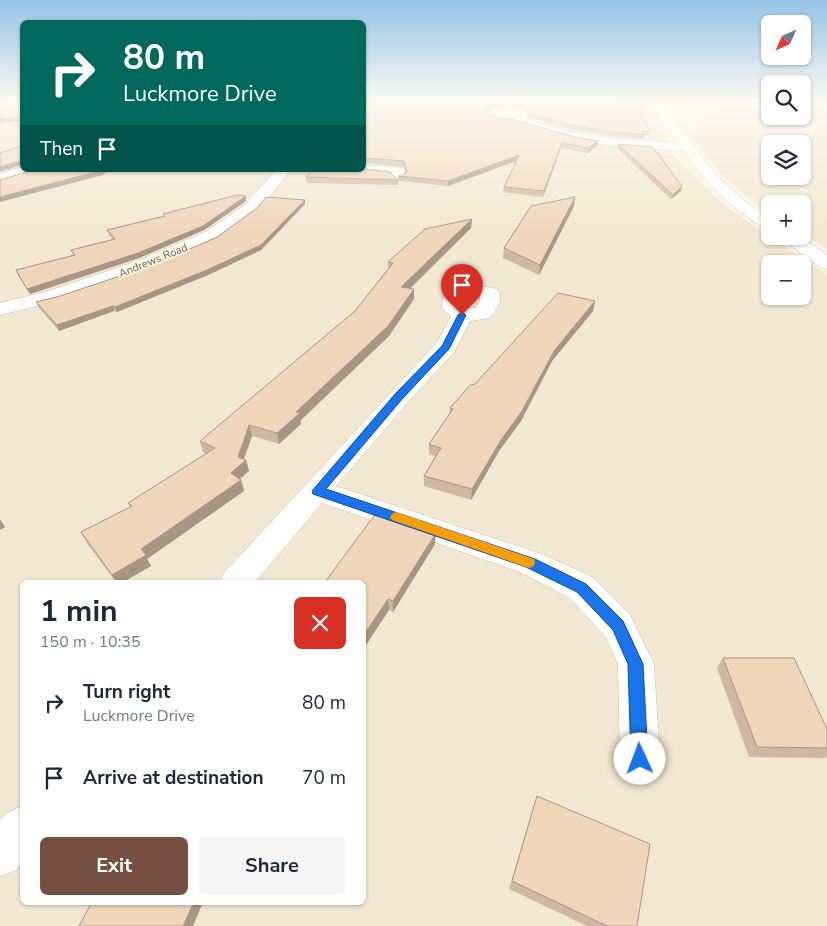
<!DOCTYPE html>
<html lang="en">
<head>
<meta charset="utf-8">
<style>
  :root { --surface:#fff; --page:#f6f6f7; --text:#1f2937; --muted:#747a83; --accent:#755041 }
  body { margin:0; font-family:"Nunito Sans",sans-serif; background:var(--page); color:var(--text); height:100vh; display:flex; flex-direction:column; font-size:19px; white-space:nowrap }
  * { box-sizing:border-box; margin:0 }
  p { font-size:16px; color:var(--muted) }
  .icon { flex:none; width:28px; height:28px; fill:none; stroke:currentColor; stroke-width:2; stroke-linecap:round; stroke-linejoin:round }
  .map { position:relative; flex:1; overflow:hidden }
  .details { position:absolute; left:20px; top:580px; width:346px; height:325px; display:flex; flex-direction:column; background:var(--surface); border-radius:8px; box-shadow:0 1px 4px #0004 }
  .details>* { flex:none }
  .guide { position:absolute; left:20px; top:20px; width:346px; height:152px; border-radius:8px; box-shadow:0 1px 4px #0004; background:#00695c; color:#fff; overflow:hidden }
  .needle { width:32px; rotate:225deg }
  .buttons { position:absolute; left:761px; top:15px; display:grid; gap:10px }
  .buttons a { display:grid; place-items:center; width:50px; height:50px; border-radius:8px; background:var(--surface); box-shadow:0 1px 4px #0004; font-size:25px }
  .pin { position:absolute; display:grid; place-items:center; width:42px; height:42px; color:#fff; margin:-51px -21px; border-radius:50% 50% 50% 0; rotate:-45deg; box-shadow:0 0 5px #0007 }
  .pin .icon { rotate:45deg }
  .me { position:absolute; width:55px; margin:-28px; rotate:358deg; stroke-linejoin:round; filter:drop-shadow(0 0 4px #0008) }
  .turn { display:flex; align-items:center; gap:18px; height:105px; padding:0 20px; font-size:22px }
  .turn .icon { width:65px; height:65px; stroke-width:2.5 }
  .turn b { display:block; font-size:35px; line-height:42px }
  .then { display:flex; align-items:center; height:48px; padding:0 20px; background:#0003; gap:10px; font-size:19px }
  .round { display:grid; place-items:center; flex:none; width:52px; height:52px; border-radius:8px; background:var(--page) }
  .headline { display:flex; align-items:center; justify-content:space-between; height:85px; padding:0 20px }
  h1 { font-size:30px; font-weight:700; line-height:38px }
  .button { display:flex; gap:10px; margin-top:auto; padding:10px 20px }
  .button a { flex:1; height:58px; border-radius:8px; background:var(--accent); color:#fff; font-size:20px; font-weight:700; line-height:58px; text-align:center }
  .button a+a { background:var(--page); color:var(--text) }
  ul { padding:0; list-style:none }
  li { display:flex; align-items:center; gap:15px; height:75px; padding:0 20px }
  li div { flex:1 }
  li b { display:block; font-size:19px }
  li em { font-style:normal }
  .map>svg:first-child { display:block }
  .residential { fill:#f2e7d1; fill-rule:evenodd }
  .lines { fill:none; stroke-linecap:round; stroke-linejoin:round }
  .street-casing { stroke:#cdbfad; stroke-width:1 }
  .secondary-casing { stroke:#cebda8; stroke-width:1 }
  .street { fill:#fff; fill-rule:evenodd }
  .secondary { fill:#fff; fill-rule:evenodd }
  .wall { fill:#ceb8a1 }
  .shaded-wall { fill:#a79683 }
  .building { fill:#efd6bb; stroke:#a79683 }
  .route { fill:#1a73e8; stroke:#114b97 }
  .slow { fill:#f59e0b }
  .labels { text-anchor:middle; stroke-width:4; stroke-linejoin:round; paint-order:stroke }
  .far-street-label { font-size:11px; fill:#715d4a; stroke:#fef8e8 }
</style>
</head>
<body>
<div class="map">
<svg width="827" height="926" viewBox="0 0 827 926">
  <rect width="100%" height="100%" fill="#fbf4e2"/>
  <g class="residential">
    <path d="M0 101H22V170H364V101H642L667 137 652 142 654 150 674 156 725 206 827 275V926H0ZM770 264H802V296H770ZM22 582H364V902H22Z"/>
    <path d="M725 101H770V116H802L803 101H827V249L803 233 802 204H770V213L756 204 720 173 692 137 699 125ZM770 144H802V176H770Z"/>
  </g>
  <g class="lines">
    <g class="street-casing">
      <g id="street">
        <polygon points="2,101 14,101 14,105 0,113 0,104"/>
        <polygon points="707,101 720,101 690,126 682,126 680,123 682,120"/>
        <path d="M510 107 524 111 527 116 525 118C578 138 632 140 687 143L694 147 687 151 621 147 578 141 532 129 512 122H502L489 118 487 115 493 109Z"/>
        <polygon points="364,165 403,168 405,176 403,179 393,179 391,175 359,172 357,170 364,170"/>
        <polygon points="22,167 22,170 36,170 34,173 0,183 0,174"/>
        <polygon points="276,170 291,170 257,211 217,240 154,268 62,300 0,315 0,303 49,291 140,260 205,232 245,205"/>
        <path d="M466 283 497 289C505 300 496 310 489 318L470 321 454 352 409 401 336 486 542 554 594 578 630 615 654 664 660 759 654 773 640 779 626 773 620 759 618 664 605 636 570 598 520 572 322 503 255 582H220L224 573 436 344 451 317 442 308C442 291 450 287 466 283ZM469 295 480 297 479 304 476 308H466L462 306V300Z"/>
        <polygon points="22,806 22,862 16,870 0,876 0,820 7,813"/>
      </g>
    </g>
    <g class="secondary-casing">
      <g id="secondary">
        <path d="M649 101H661L716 175 747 203 770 218V230C762 228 756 223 750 219 706 190 679 144 649 101Z"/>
        <polygon points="778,236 799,236 827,255 827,269 820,267"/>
      </g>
    </g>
    <use href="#street" class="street"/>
    <use href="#secondary" class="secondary"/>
  </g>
  <g class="wall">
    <polygon points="508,101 508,105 492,108 487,113 489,115 502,119 578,138 598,141 597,146 587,153 561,148 543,197 503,192 504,187 516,161 448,186 398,181 398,176 403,176 406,173 404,167 364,163 364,164 364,105"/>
    <polygon points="508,102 649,131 648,135 644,135 643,139 605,135 565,128 528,117 525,109 508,105"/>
    <polygon points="618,144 681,191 671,199 617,148"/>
    <polygon points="306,177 398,180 398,185 307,183"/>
    <polygon points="575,197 574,206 539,275 503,258 504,248"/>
    <polygon points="246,201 204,230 139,258 30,294 18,275 16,270 73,255 71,250 113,239 109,235 107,230 164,216 163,214"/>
    <polygon points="305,204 261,250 208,275 117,312 114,311 59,331 39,308 36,302 60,296 153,265"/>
    <polygon points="472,219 471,228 410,289 414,289 414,299 389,336 301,420 301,424 279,444 252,436 244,459 246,460 249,471 240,479 241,480 244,491 147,559 151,566 123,582 116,582 87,543 81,532 130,507 128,503 206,454 203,452 200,441 355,311 388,269 388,262"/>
    <polygon points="595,301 593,311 552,361 521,421 499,451 471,500 424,486 424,476 435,456 429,454 429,444 449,415 450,408 474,385"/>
    <polygon points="435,544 393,612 389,610 364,648 364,582"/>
    <polygon points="723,658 827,729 827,756 826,758 749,757 717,668"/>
    <polygon points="534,805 637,926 587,926 509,889"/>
  </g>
  <g class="shaded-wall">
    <polygon points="508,101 508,105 492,108 485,115 485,110 492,103"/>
    <polygon points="22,117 22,121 0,123 0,119"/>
    <polygon points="598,141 597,146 587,153 588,148"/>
    <polygon points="562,143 561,148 543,197 544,191"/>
    <polygon points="519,155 519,160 448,186 448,181"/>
    <polygon points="20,161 21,165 0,172 0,167"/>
    <polygon points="103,170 109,170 103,175 0,202 0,197"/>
    <polygon points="682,186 681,191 671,199 673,195"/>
    <polygon points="246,196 246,201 204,230 139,258 30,294 27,289"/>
    <polygon points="575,197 574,206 539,275 540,265"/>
    <polygon points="305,200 305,204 261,250 208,275 117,312 115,307"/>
    <polygon points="472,219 471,228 401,297 401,287"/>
    <polygon points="414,289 414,299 389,336 301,420 301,424 279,444 277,433 296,412"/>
    <polygon points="595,301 593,311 552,361 521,421 499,451 471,500 472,489 554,351"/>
    <polygon points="113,306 114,311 59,331 57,325"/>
    <polygon points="249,425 252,436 242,464 246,460 249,471 234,484 231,473 238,457"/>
    <polygon points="241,480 244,491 147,559 151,566 123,582 116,582 112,575 141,549"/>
    <polygon points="0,519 5,527 0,530"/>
    <polygon points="436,533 435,544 393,612 393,601"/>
    <polygon points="388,599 389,610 364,648 364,635"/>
    <polygon points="194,902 203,902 193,926 183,926"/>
  </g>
  <g class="building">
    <polygon points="14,101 22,101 22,117 0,119 0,110"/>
    <polygon points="367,101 508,101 492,103 485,110 489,115 502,119 512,119 578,138 598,141 588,148 562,143 544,191 504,187 519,155 448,181 398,176 403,176 407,172 404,161 364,158 364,105"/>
    <polygon points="509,101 587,101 639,107 649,131 642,131 644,135 606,131 566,124 529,113 525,105 508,102"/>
    <polygon points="618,144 653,147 682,186 673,195"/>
    <polygon points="22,146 22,164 20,161 0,167 0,153"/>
    <polygon points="364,169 390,172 398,180 306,177 312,170 364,170"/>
    <polygon points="33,170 103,170 0,197 0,180"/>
    <polygon points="237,195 246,196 203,226 138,253 27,289 16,270 75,255 71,250 115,239 107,230 165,216 163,214"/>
    <polygon points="266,197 305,200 261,245 207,270 115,307 113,306 57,325 36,302 60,296 153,265 217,237 257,208"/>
    <polygon points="575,197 540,265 504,248 531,206"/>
    <polygon points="472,219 401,287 414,289 388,326 296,412 300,413 277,433 249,425 238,457 246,460 231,473 241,480 141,549 146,555 112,575 81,532 132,506 128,503 215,448 200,441 355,311 393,263 388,262 425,229"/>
    <polygon points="558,293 595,301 554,351 522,411 501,440 472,489 424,476 441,448 429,444 453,409 450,408 471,384 474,385"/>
    <polygon points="376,513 436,533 393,601 388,599 364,635 364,582 325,582"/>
    <polygon points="318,580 323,582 316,582"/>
    <polygon points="723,658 794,658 827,729 827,748 757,747"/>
    <polygon points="537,796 650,844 637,926 607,926 512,881"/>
    <polygon points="92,902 194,902 183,926 79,926"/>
  </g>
  <linearGradient id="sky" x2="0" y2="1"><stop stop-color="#95c2e6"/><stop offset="0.44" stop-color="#fdfaf2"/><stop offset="1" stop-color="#fdfaf2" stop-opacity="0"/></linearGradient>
  <rect width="827" height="231" fill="url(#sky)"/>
  <polygon class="route" points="462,312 466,315 449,349 403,398 326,489 535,559 586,584 623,621 643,664 648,759 646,765 640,767 634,765 631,759 628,664 613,630 577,592 526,567 313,494 312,491 396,393 442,346 458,315"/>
  <polygon class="slow" points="396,512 534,559 535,562 534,566 529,568 392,520 390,517 392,514"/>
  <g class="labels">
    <g class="far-street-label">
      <text transform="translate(153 260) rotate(-22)" y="4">Andrews Road</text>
    </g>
  </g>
</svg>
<div class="buttons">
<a><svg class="needle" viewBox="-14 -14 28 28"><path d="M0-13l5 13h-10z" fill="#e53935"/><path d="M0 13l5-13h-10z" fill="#747a83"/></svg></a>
<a><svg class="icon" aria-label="search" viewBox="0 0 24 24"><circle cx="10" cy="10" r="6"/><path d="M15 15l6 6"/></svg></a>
<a><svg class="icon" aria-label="layers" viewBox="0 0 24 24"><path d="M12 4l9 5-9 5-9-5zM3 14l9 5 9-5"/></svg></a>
<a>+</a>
<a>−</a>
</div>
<div class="pin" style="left:462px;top:315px;background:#d93025"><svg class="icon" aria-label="arrive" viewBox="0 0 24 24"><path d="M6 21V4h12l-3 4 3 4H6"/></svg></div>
<svg class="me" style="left:640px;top:759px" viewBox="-20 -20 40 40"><circle r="19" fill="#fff"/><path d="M0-13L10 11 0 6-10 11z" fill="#1a73e8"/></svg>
<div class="guide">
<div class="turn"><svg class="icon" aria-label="right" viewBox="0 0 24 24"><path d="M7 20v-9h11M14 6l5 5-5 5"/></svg><div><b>80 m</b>Luckmore Drive</div></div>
<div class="then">Then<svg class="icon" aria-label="arrive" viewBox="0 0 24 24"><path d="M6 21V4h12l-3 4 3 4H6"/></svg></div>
</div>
<section class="details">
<div class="headline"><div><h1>1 min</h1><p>150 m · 10:35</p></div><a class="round" style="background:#d93025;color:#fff"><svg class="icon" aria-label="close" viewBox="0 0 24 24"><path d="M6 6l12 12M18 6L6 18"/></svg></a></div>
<ul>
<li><svg class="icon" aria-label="right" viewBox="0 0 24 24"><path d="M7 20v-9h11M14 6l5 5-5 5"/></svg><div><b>Turn right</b><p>Luckmore Drive</p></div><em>80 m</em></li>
<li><svg class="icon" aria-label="arrive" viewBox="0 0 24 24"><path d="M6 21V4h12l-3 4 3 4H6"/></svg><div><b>Arrive at destination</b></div><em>70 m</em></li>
</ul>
<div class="button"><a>Exit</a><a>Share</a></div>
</section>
</div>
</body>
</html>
